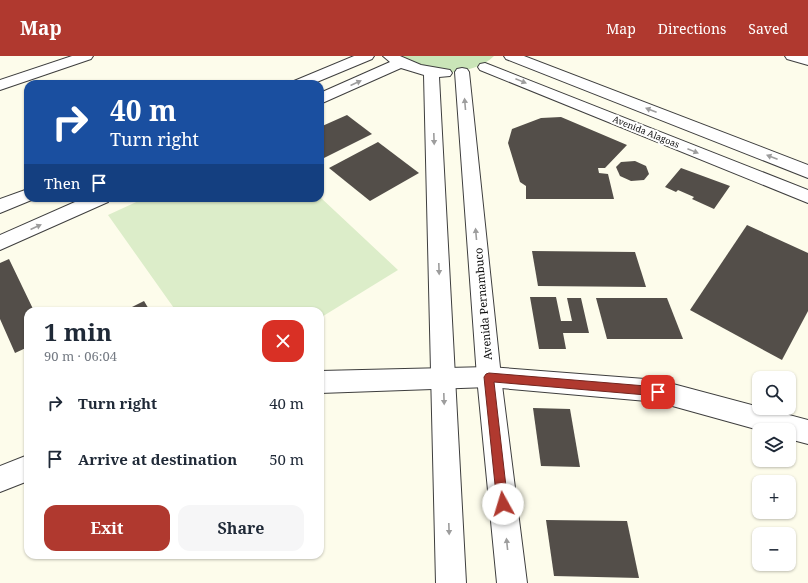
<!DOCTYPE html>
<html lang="en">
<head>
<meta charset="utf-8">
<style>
  :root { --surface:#fff; --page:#f6f6f7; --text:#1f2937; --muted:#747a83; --accent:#b0392f }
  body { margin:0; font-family:"Noto Serif",serif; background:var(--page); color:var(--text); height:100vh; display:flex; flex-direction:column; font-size:15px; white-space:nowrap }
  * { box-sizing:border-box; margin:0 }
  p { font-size:13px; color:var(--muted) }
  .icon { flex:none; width:22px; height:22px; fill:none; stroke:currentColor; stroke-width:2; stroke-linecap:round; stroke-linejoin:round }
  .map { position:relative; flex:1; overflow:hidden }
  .side { position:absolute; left:24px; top:251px; width:300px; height:252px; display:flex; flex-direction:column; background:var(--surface); border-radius:12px; box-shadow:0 1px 3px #0004 }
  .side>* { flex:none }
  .top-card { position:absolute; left:24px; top:24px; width:300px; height:122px; border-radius:12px; box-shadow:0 1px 3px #0004; background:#1a4fa0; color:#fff; overflow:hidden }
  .buttons { position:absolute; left:752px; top:315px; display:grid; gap:8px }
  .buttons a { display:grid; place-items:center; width:44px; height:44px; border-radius:8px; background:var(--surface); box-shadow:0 1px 3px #0004; font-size:20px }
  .pin { position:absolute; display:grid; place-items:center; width:34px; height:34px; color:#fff; margin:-17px; border-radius:8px; box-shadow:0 2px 6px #0006 }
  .me { position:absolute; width:44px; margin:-22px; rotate:354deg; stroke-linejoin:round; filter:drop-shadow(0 0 3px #0008) }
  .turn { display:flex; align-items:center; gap:14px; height:84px; padding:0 20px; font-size:18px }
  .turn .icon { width:52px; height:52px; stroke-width:2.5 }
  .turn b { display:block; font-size:28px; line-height:34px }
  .then { display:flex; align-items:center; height:38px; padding:0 20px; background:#0003; gap:8px; font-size:15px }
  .round { display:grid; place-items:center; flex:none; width:42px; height:42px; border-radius:12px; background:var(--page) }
  .overview { display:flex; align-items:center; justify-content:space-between; height:68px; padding:0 20px }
  h1 { font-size:24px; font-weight:700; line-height:30px }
  .button { display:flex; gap:8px; margin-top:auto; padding:8px 20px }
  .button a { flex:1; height:46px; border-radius:12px; background:var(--accent); color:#fff; font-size:16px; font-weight:700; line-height:46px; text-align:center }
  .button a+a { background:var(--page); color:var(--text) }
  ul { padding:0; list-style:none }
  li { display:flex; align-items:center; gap:12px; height:56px; padding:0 20px }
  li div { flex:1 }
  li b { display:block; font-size:15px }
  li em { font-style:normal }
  header { display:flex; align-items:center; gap:24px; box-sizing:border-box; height:56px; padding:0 20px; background:var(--accent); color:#fff }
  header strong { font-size:19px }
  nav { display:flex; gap:22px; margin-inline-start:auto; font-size:14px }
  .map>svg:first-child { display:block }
  .green { fill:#cae5b8 }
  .pitch { fill:#dcedc9 }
  .building { fill:#534e49 }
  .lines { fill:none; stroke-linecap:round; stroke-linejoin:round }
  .minor-casing { stroke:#3e3e3e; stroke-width:2 }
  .tertiary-casing { stroke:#3e3e3e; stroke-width:2 }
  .minor { fill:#fff; fill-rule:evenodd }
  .tertiary { fill:#fff; fill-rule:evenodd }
  .oneway { fill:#9d9d9d }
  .route { fill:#b0392f; stroke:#72251f }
  .labels { text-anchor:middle; stroke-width:4; stroke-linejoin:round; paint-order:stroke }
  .far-street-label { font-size:9px; fill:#0b0b0b; stroke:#fff }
  .street-label { font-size:11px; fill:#0b0b0b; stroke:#fff }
</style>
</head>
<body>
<header>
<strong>Map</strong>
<nav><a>Map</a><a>Directions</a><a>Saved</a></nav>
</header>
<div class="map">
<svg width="808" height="527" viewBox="0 0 808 527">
  <rect width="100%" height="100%" fill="#fdfceb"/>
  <path class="green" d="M394 0H494C481 13 453 19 435 15 421 12 407 5 394 0Z"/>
  <polygon class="pitch" points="320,141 398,214 320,262 320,255 176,255 108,159 145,142"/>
  <g class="building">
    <polygon points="347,59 372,78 322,103 320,102 320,71"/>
    <polygon points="561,61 627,89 605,112 598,112 599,117 608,118 614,143 526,143 526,130 520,126 508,87 512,73 541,62"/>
    <polygon points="378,86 419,117 370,145 329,112"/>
    <polygon points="635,105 646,110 649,118 644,124 631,125 620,120 616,111 621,106"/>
    <polygon points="681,112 730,130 714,153 692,143 694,141 678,134 676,136 665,131"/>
    <polygon points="747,169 808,197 808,255 782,304 690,254"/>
    <polygon points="532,195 635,196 646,231 538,230"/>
    <polygon points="9,203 34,255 28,255 28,291 15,297 0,263 0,207"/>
    <polygon points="530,241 556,241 561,265 572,265 567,242 581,242 589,277 563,277 566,293 539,293"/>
    <polygon points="596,242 667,242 683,283 607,283"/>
    <polygon points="144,245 150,255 124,255"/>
    <polygon points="533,352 570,353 580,411 541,410"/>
    <polygon points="546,464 627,465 639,522 554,520"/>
  </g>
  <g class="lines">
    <g class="minor-casing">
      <g id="minor">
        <polygon points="72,0 93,0 91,3 0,34 0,24"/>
        <polygon points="785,0 808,0 808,9 787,3"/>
        <polygon points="489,311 658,324 808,364 808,388 789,383 789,374 759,374 658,346 489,331 320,337 320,315"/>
        <polygon points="28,399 28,425 0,436 0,410"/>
      </g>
    </g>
    <g class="tertiary-casing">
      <g id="tertiary">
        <polygon points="354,0 374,0 372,3 312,28 291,28 294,25"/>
        <polygon points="383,0 400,0 421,9 450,14 452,17 450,20 439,21 466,527 436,527 424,19 401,12 320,48 320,37 390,6"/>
        <polygon points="504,0 524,0 808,109 808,122 506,3"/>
        <polygon points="485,7 808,134 808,147 480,14 478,11 480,8"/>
        <polygon points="462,12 467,13 469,16 501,321 527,527 497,527 477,321 455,16 457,13"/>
        <polygon points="28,133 28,142 35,142 34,143 0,157 0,143"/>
        <polygon points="84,142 110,142 108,146 0,194 0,179"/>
      </g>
    </g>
    <use href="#minor" class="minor"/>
    <use href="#tertiary" class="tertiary"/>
  </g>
  <defs><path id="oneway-solid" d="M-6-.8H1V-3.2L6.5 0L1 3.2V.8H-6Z"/></defs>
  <g class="oneway">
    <use href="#oneway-solid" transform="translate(521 25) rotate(22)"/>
    <use href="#oneway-solid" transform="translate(356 27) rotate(-24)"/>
    <use href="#oneway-solid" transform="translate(465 48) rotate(-95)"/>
    <use href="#oneway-solid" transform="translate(651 54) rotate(-159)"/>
    <use href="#oneway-solid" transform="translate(434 83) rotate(88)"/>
    <use href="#oneway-solid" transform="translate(693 95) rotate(22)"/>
    <use href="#oneway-solid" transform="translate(772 101) rotate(-159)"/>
    <use href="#oneway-solid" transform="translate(36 171) rotate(-24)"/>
    <use href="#oneway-solid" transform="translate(476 178) rotate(-95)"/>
    <use href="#oneway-solid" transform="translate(439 213) rotate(88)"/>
    <use href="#oneway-solid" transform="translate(444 343) rotate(88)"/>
    <use href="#oneway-solid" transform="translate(449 473) rotate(88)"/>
    <use href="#oneway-solid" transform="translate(507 488) rotate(-96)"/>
  </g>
  <polygon class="route" points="489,317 658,331 662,332 663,336 662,339 658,340 494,326 508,448 507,452 503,454 499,452 497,448 484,321 486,318"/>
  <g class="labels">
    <g class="far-street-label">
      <text transform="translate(646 76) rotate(22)" y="3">Avenida Alagoas</text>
    </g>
    <g class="street-label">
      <text transform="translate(483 248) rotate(-95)" y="4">Avenida Pernambuco</text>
    </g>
  </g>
</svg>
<div class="buttons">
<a><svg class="icon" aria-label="search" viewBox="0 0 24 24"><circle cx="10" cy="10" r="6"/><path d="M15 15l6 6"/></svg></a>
<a><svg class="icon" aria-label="layers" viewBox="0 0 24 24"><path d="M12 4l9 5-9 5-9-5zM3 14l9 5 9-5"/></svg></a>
<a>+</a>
<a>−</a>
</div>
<div class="pin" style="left:658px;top:336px;background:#d93025"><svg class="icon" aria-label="arrive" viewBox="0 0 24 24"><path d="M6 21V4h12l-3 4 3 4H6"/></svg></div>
<svg class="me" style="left:503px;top:448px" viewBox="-20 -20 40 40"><circle r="19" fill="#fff"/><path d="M0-13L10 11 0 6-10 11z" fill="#b0392f"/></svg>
<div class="top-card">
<div class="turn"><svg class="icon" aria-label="right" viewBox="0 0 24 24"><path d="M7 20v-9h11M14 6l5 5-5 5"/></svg><div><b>40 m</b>Turn right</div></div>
<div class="then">Then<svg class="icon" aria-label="arrive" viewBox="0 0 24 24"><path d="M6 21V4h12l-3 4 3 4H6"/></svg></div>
</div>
<section class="side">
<div class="overview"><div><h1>1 min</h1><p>90 m · 06:04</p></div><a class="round" style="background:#d93025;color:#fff"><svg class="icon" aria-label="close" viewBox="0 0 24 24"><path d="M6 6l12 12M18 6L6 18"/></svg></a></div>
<ul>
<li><svg class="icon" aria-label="right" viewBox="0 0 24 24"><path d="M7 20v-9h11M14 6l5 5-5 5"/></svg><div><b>Turn right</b></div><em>40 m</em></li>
<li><svg class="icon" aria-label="arrive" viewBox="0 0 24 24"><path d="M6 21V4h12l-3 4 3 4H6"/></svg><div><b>Arrive at destination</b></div><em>50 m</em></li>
</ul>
<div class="button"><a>Exit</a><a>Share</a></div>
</section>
</div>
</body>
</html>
